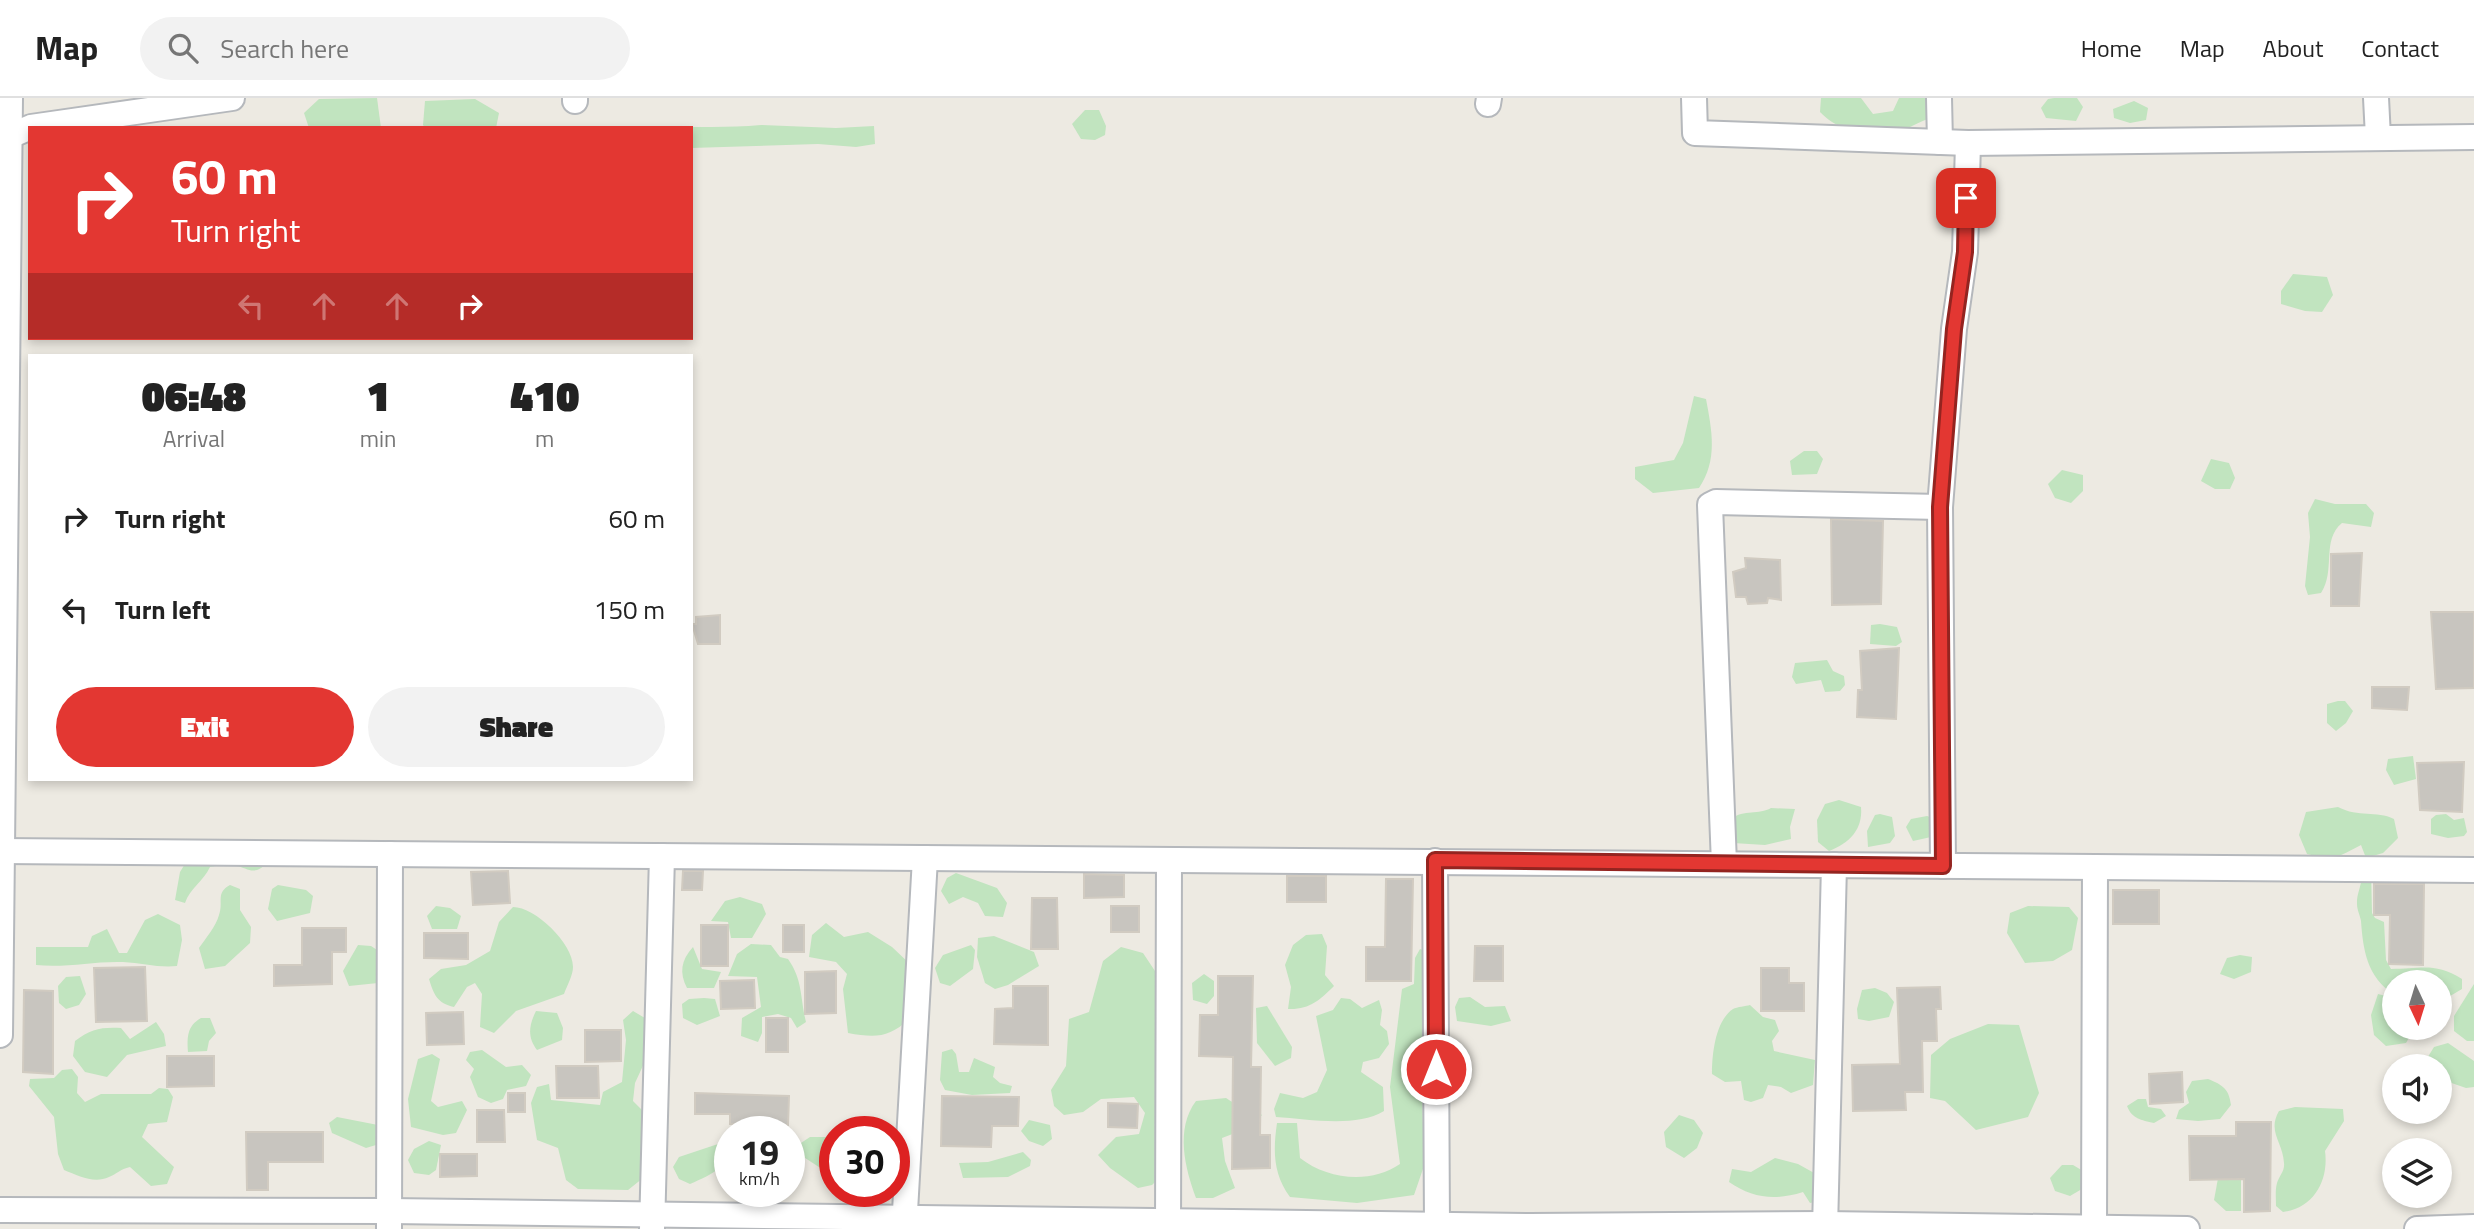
<!DOCTYPE html>
<html lang="en">
<head>
<meta charset="utf-8">
<style>
  :root { --surface:#fff; --page:#f2f2f2; --text:#222; --muted:#767676; --line:#e0e0e0; --accent:#e33732 }
  body { margin:0; font-family:"Titillium Web",sans-serif; background:var(--page); color:var(--text); height:100vh; display:flex; flex-direction:column; font-size:26px; white-space:nowrap }
  * { box-sizing:border-box; margin:0 }
  p { font-size:23px; color:var(--muted) }
  .icon { flex:none; width:38px; height:38px; fill:none; stroke:currentColor; stroke-width:2; stroke-linecap:round; stroke-linejoin:round }
  .map { position:relative; flex:1; overflow:hidden }
  .drawer { position:absolute; left:28px; top:256px; width:665px; height:427px; display:flex; flex-direction:column; background:var(--surface); border-radius:0px; box-shadow:0 4px 10px #0003 }
  .drawer>* { flex:none }
  .hud { position:absolute; left:28px; top:28px; width:665px; height:214px; border-radius:0px; box-shadow:0 4px 10px #0003; background:#e33732; color:#fff; overflow:hidden }
  .needle { width:46px; rotate:176deg }
  .buttons { position:absolute; left:2382px; top:872px; display:grid; gap:14px }
  .buttons a { display:grid; place-items:center; width:70px; height:70px; border-radius:50%; background:var(--surface); box-shadow:0 4px 10px #0003; font-size:35px }
  .speed { position:absolute; left:714px; top:1018px; display:flex; gap:14px; font-size:35px; font-weight:700; text-align:center }
  .speed>* { display:grid; place-content:center; width:91px; height:91px; border-radius:50%; background:var(--surface); box-shadow:0 4px 10px #0003; line-height:1 }
  .speed small { font-size:18px; font-weight:400 }
  .speed .limit { border:10px solid #d22; background:#fff; color:#111 }
  .pin { position:absolute; display:grid; place-items:center; width:60px; height:60px; color:#fff; margin:-30px; border-radius:14px; box-shadow:0 4px 10px #0006 }
  .me { position:absolute; width:77px; margin:-38px; rotate:0deg; stroke-linejoin:round; filter:drop-shadow(0 0 5px #0008) }
  .turn { display:flex; align-items:center; gap:24px; height:147px; padding:0 28px; font-size:32px }
  .turn .icon { width:91px; height:91px; stroke-width:2.5 }
  .turn b { display:block; font-size:49px; line-height:60px }
  .lanes { display:flex; align-items:center; height:66px; padding:0 28px; background:#0003; justify-content:center; gap:35px; direction:ltr }
  .lanes .off { opacity:.35 }
  .eta { display:flex; justify-content:space-evenly; align-items:center; height:119px; text-align:center }
  .eta b { font-size:42px; font-weight:800; line-height:49px }
  .primary-button { display:flex; gap:14px; margin-top:auto; padding:14px 28px }
  .primary-button a { flex:1; height:80px; border-radius:42px; background:var(--accent); color:#fff; font-size:28px; font-weight:800; line-height:80px; text-align:center }
  .primary-button a+a { background:var(--page); color:var(--text) }
  ul { padding:0; list-style:none }
  li { display:flex; align-items:center; gap:21px; height:91px; padding:0 28px }
  li div { flex:1 }
  li b { display:block; font-size:26px }
  li em { font-style:normal }
  header { display:flex; align-items:center; gap:42px; box-sizing:border-box; height:98px; padding:0 35px; background:var(--surface); border-bottom:2px solid var(--line) }
  header strong { font-size:33px }
  nav { display:flex; gap:38px; margin-inline-start:auto; font-size:24px }
  .search { width:490px; height:63px; background:var(--page); display:flex; align-items:center; gap:18px; box-sizing:border-box; padding:0 24px; border-radius:38px; color:var(--muted); font-size:26px }
  .map>svg:first-child { display:block }
  .green { fill:#c1e4bf }
  .building { fill:#c8c5bf; stroke:#d1cbc1; stroke-width:2 }
  .lines { fill:none; stroke-linecap:round; stroke-linejoin:round }
  .minor-casing { stroke:#b5b8bc; stroke-width:28 }
  .minor { stroke:#fff; stroke-width:24 }
  .route-casing { stroke:#942420; stroke-width:18 }
  .route { stroke:#e33732; stroke-width:12 }
</style>
</head>
<body>
<header>
<strong>Map</strong>
<div class="search"><svg class="icon" aria-label="search" viewBox="0 0 24 24"><circle cx="10" cy="10" r="6"/><path d="M15 15l6 6"/></svg>Search here</div>
<nav><a>Home</a><a>Map</a><a>About</a><a>Contact</a></nav>
</header>
<div class="map">
<svg width="2474" height="1131" viewBox="0 0 2474 1131">
  <rect width="100%" height="100%" fill="#edeae2"/>
  <g class="green">
    <polygon points="377,0 381,30 309,30 304,15 319,1"/>
    <path d="M1821 0H1861L1873 16 1893 13 1899 0H1932L1930 20C1919 24 1910 29 1900 34 1875 45 1838 33 1820 14Z"/>
    <polygon points="2054,0 2077,0 2083,9 2076,23 2046,20 2041,10 2048,1"/>
    <polygon points="475,1 499,15 496,30 425,30 423,27 425,3"/>
    <polygon points="2134,3 2148,10 2146,22 2130,25 2114,20 2113,11"/>
    <polygon points="1085,12 1099,12 1106,28 1105,37 1095,42 1081,41 1072,26"/>
    <path d="M761 27 836 30 874 28 875 46 856 49 818 46 691 50V30H663C696 28 728 30 761 27Z"/>
    <polygon points="2293,176 2327,179 2333,197 2322,214 2305,213 2281,206 2281,193"/>
    <path d="M1694 298 1706 301C1712 333 1718 362 1699 390L1653 395 1635 381V369L1674 362 1683 345Z"/>
    <polygon points="1804,353 1817,353 1823,361 1817,376 1792,377 1790,363"/>
    <polygon points="2211,361 2229,365 2235,380 2230,391 2215,391 2201,383"/>
    <polygon points="2062,372 2083,377 2083,393 2071,405 2055,400 2048,386"/>
    <path d="M2315 401 2335 406H2366L2374 415 2371 429 2342 425C2321 442 2336 473 2321 495L2308 497 2305 488 2310 439 2308 415Z"/>
    <polygon points="1880,526 1897,529 1902,544 1896,548 1870,546 1871,527"/>
    <polygon points="1827,562 1833,573 1844,578 1845,587 1840,593 1825,594 1821,582 1796,586 1792,579 1795,565"/>
    <polygon points="2338,603 2345,603 2353,613 2346,625 2336,633 2327,625 2327,606"/>
    <polygon points="2413,658 2416,681 2394,687 2386,672 2388,661"/>
    <path d="M1839 702 1861 709C1863 732 1849 745 1829 753L1818 744 1817 722 1825 706Z"/>
    <path d="M2338 709C2359 720 2376 712 2394 721L2398 740 2383 755 2366 760 2361 747C2336 760 2334 763 2307 756L2299 737 2306 714Z"/>
    <path d="M1771 710 1795 711 1790 729 1791 741 1765 747 1733 745 1731 721C1744 711 1759 717 1771 710Z"/>
    <polygon points="1880,716 1892,719 1895,738 1890,745 1868,749 1867,733 1875,717"/>
    <polygon points="2446,716 2454,722 2464,720 2467,734 2464,738 2448,740 2431,736 2431,721 2436,717"/>
    <polygon points="1927,718 1933,720 1940,737 1913,743 1906,729 1911,721"/>
    <path d="M188 761 270 763C252 779 252 771 233 767 227 765 217 768 210 769 203 784 190 790 185 805L175 802 180 774Z"/>
    <path d="M2371 771 2372 815 2375 820 2384 824 2386 862 2391 871C2421 871 2435 864 2462 881V891L2440 904V884H2394V896C2367 880 2363 851 2361 823 2360 817 2357 812 2357 806 2356 796 2363 785 2362 774Z"/>
    <polygon points="956,775 997,790 1007,805 1003,819 985,818 978,805 963,799 949,806 941,793 947,780"/>
    <path d="M230 787 240 791V812L251 829 250 845 225 868 205 871 199 850C206 840 216 828 219 817 224 804 215 795 230 787Z"/>
    <polygon points="278,787 306,792 313,798 310,815 277,823 268,811 272,791"/>
    <polygon points="740,799 762,806 766,816 752,840 731,840 728,824 711,823 725,803"/>
    <polygon points="436,808 450,810 461,818 457,831 432,831 427,818"/>
    <polygon points="2028,808 2069,809 2078,820 2072,852 2053,863 2025,865 2007,835 2010,815"/>
    <path d="M513 809C535 809 573 845 573 869 573 877 567 888 564 896L516 913 494 935 480 929 482 896 475 885 467 889 454 909C437 905 434 897 429 881L441 871 466 867 490 853 499 824Z"/>
    <path d="M158 816 180 827 182 842 177 868C159 870 142 865 123 864 93 863 67 870 36 867V849H88L92 838 107 831 119 855H127L145 822Z"/>
    <path d="M826 825 844 839 868 834 892 849 911 867 909 921C889 940 875 940 848 935L843 891 847 876 836 864 809 859 812 837Z"/>
    <path d="M1322 836 1327 848 1325 877 1334 888C1320 902 1309 912 1288 911L1291 889 1285 867 1293 847 1306 837Z"/>
    <polygon points="994,838 1034,854 1039,868 1008,887 995,891 985,885 977,859 978,840"/>
    <path d="M751 846 771 847 780 859 788 861C803 882 800 900 806 924L797 930 791 920 778 916 762 919V935L758 944 741 938 742 920 761 909 757 879 728 878 737 856Z"/>
    <polygon points="358,847 371,848 380,854 378,885 349,888 343,873"/>
    <polygon points="971,847 975,852 973,871 950,888 940,885 935,870 943,857"/>
    <path d="M693 849 702 871 721 874 714 890H687C679 875 681 862 693 849Z"/>
    <polygon points="1121,849 1143,855 1157,876 1161,1078 1152,1087 1138,1090 1110,1070 1098,1057 1116,1039 1139,1036 1145,1015 1134,999 1101,1001 1083,1014 1064,1017 1054,1008 1051,992 1066,968 1069,921 1089,914 1103,863"/>
    <path d="M1420 851 1428 854 1429 926 1422 989 1424 1068 1414 1097 1357 1105 1290 1099C1273 1076 1273 1053 1277 1025H1297L1300 1060C1328 1082 1371 1086 1400 1066L1390 989 1402 891 1414 886 1415 860Z"/>
    <polygon points="2240,857 2252,859 2251,874 2234,881 2220,876 2227,860"/>
    <polygon points="1204,876 1214,883 1214,898 1207,906 1193,902 1192,885"/>
    <polygon points="80,878 86,896 79,907 66,911 59,905 58,888 66,879"/>
    <polygon points="2474,886 2474,943 2467,943 2454,933 2454,918"/>
    <polygon points="1875,890 1887,895 1894,904 1889,919 1869,923 1858,921 1857,911 1862,892"/>
    <polygon points="2378,896 2394,900 2394,929 2415,929 2406,945 2386,948 2374,937 2371,917"/>
    <polygon points="1470,899 1485,909 1505,908 1511,923 1491,928 1457,923 1455,909 1459,900"/>
    <polygon points="704,900 715,901 720,918 697,927 683,920 682,906 689,901"/>
    <path d="M1341 900 1350 901 1362 910 1379 902 1382 912 1380 927 1387 933 1389 946 1379 960 1363 964 1361 974 1383 989 1384 1013C1356 1030 1308 1021 1276 1019L1274 1011 1280 995 1303 1000 1317 994 1327 972 1316 918 1333 912Z"/>
    <path d="M1750 907 1763 919 1775 922 1779 933 1772 943 1774 953 1815 962 1813 987 1791 995 1781 989 1768 987 1763 1000 1751 1004 1744 1002 1741 983 1725 984 1712 976C1712 957 1715 923 1733 911 1737 909 1746 908 1750 907Z"/>
    <polygon points="1267,908 1292,949 1291,960 1275,968 1257,945 1256,910"/>
    <path d="M536 913 557 915 563 930 562 942 537 952C527 939 529 927 536 913Z"/>
    <polygon points="633,913 650,923 652,948 635,985 633,1003 644,1014 643,1080 628,1092 578,1091 566,1082 558,1050 537,1042 531,1005 537,989 549,986 551,1002 600,1007 603,994 622,984 626,942 623,922"/>
    <path d="M201 920H210L216 935 209 943 207 953 188 954C187 939 187 928 201 920Z"/>
    <path d="M156 924 164 936 166 948 127 957 107 979 85 974 73 958 75 943C91 931 101 929 121 930L130 941Z"/>
    <polygon points="1988,926 2019,927 2039,995 2028,1019 1976,1032 1945,1003 1930,1000 1931,957 1950,941"/>
    <polygon points="2448,945 2474,963 2474,989 2466,990 2440,981 2440,968 2429,968 2426,962 2434,949"/>
    <polygon points="952,951 956,956 959,974 969,974 974,960 995,969 993,979 1000,985 1012,988 1010,995 972,997 945,992 940,982 942,954"/>
    <polygon points="482,952 506,969 522,967 531,977 526,988 507,992 503,1001 491,1005 478,999 470,979 474,971 466,962 470,954"/>
    <polygon points="432,956 440,961 431,1003 438,1009 462,1003 467,1012 456,1035 443,1037 411,1029 408,1001 418,961"/>
    <path d="M72 971 78 979 77 995 85 1004 101 996H151L159 990 168 991 173 999 167 1024 148 1026 142 1039 174 1069 167 1086 151 1088 130 1069C120 1071 117 1076 109 1079 94 1086 79 1078 64 1072L58 1056 54 1019 29 988 30 981 54 980 62 972Z"/>
    <path d="M2208 981C2223 987 2229 991 2231 1007L2220 1021 2198 1023 2176 1021 2179 1012 2189 1005 2186 994 2192 983Z"/>
    <path d="M1226 1000C1238 1009 1250 1008 1262 1017L1251 1029 1222 1040 1225 1063 1235 1090 1213 1100H1196C1185 1070 1175 1031 1196 1003Z"/>
    <path d="M2138 1001H2146L2148 1009 2161 1011 2166 1018 2154 1025C2141 1022 2132 1021 2127 1008Z"/>
    <path d="M2295 1009 2343 1011 2344 1023 2325 1053C2329 1082 2314 1110 2283 1114L2276 1108C2276 1101 2275 1092 2277 1085 2279 1078 2285 1073 2284 1065 2283 1044 2267 1034 2279 1013Z"/>
    <polygon points="1679,1017 1694,1022 1703,1035 1697,1050 1684,1060 1666,1049 1664,1034"/>
    <polygon points="337,1019 378,1027 379,1040 376,1047 366,1050 332,1035 329,1025"/>
    <polygon points="1029,1022 1050,1027 1052,1041 1043,1048 1029,1043 1021,1033"/>
    <polygon points="810,1039 835,1039 835,1070 822,1071 799,1056 801,1045"/>
    <path d="M730 1042C730 1069 713 1076 690 1086L679 1081 673 1069 679 1059Z"/>
    <polygon points="429,1043 441,1047 436,1072 429,1077 414,1075 408,1062 414,1051"/>
    <polygon points="1023,1054 1031,1062 1030,1068 1008,1079 963,1080 959,1065 988,1064"/>
    <path d="M1775 1060 1798 1066 1816 1076 1824 1102 1810 1105 1803 1094C1775 1103 1752 1100 1729 1084L1732 1071 1751 1074Z"/>
    <polygon points="2062,1067 2073,1067 2083,1073 2087,1088 2070,1098 2055,1093 2050,1080"/>
    <polygon points="2241,1074 2241,1113 2226,1113 2214,1102 2219,1075"/>
  </g>
  <g class="building">
    <polygon points="1831,421 1883,423 1881,506 1832,507"/>
    <polygon points="2362,455 2359,508 2331,508 2331,456"/>
    <polygon points="1745,460 1780,462 1781,502 1768,500 1767,505 1748,506 1746,499 1736,499 1733,474 1746,470"/>
    <polygon points="2431,514 2474,514 2474,590 2436,591"/>
    <polygon points="720,517 720,546 698,546 692,526 696,526 696,519"/>
    <polygon points="1899,550 1896,621 1857,619 1858,592 1862,592 1860,553"/>
    <polygon points="2372,589 2409,589 2407,612 2372,610"/>
    <polygon points="2464,664 2462,714 2420,712 2417,665"/>
    <polygon points="508,773 510,805 473,807 471,774"/>
    <polygon points="683,773 703,773 702,792 682,792"/>
    <polygon points="1084,776 1124,777 1124,799 1084,800"/>
    <rect x="1287" y="778" width="39" height="26"/>
    <polygon points="1386,781 1413,781 1411,883 1366,883 1366,849 1385,849"/>
    <polygon points="2374,786 2424,786 2423,867 2389,866 2390,817 2374,817"/>
    <rect x="2113" y="792" width="46" height="34"/>
    <polygon points="1032,800 1057,800 1058,851 1031,851"/>
    <rect x="1111" y="808" width="28" height="26"/>
    <rect x="701" y="827" width="27" height="41"/>
    <rect x="783" y="827" width="21" height="27"/>
    <polygon points="302,830 346,830 346,854 332,854 332,886 274,888 274,867 302,867"/>
    <polygon points="424,835 468,835 468,861 424,860"/>
    <polygon points="1475,848 1503,848 1503,883 1474,883"/>
    <polygon points="145,869 147,923 96,924 94,870"/>
    <polygon points="1761,870 1789,870 1789,885 1804,885 1804,913 1761,913"/>
    <polygon points="836,873 836,915 805,916 805,874"/>
    <polygon points="1218,878 1253,878 1251,969 1261,969 1260,1037 1270,1037 1270,1070 1232,1071 1233,959 1199,958 1200,917 1218,917"/>
    <polygon points="754,882 755,910 721,911 720,883"/>
    <polygon points="1013,888 1048,888 1048,947 994,946 995,911 1013,910"/>
    <polygon points="1940,889 1941,911 1936,911 1937,943 1922,943 1923,994 1905,994 1906,1012 1853,1013 1852,967 1900,966 1897,890"/>
    <polygon points="24,892 53,893 53,976 23,974"/>
    <polygon points="463,914 464,946 427,947 426,915"/>
    <rect x="766" y="920" width="22" height="34"/>
    <polygon points="585,932 621,932 621,963 585,964"/>
    <polygon points="167,958 214,958 214,988 167,989"/>
    <polygon points="556,968 598,968 599,1000 557,1000"/>
    <polygon points="2182,974 2183,1004 2150,1006 2149,976"/>
    <rect x="508" y="995" width="17" height="19"/>
    <polygon points="695,995 789,998 788,1027 730,1026 730,1016 695,1016"/>
    <polygon points="942,998 1019,999 1018,1028 992,1028 991,1049 941,1048"/>
    <polygon points="1108,1005 1138,1006 1137,1030 1108,1029"/>
    <polygon points="477,1012 504,1012 505,1044 477,1044"/>
    <polygon points="2236,1024 2271,1024 2270,1113 2244,1114 2244,1081 2190,1082 2189,1038 2236,1038"/>
    <polygon points="246,1034 323,1034 323,1064 268,1064 268,1092 247,1092"/>
    <polygon points="440,1056 477,1056 477,1078 440,1079"/>
  </g>
  <g class="lines">
    <g class="minor-casing">
      <g id="minor">
        <polyline points="575,0 575,3"/>
        <polyline points="1694,0 1695,35 1968,45 2474,39"/>
        <polyline points="1939,0 1940,44"/>
        <polyline points="2376,0 2378,39"/>
        <polyline points="1488,6 1489,0"/>
        <polyline points="10,38 31,29 232,0"/>
        <polyline points="0,753 2474,772"/>
        <polyline points="1435,763 1437,1127"/>
        <polyline points="1724,766 1710,407 1716,404 1940,409"/>
        <polyline points="1943,768 1940,409 1954,231 1965,154 1968,45"/>
        <polyline points="0,937 10,0"/>
        <polyline points="0,1112 389,1113 1529,1128 1825,1126 2187,1131"/>
        <polyline points="389,1131 390,756"/>
        <polyline points="652,1131 662,758"/>
        <polyline points="904,1131 925,760"/>
        <polyline points="1168,1131 1169,764"/>
        <polyline points="1825,1131 1834,767"/>
        <polyline points="2094,1131 2095,769"/>
        <polyline points="2417,1131 2474,1129"/>
      </g>
    </g>
    <use href="#minor" class="minor"/>
  </g>
  <g class="lines">
    <g class="route-casing">
      <polyline id="route" points="1436,971 1435,762 1943,768 1940,409 1954,231 1965,154 1966,100"/>
    </g>
    <use href="#route" class="route"/>
  </g>
</svg>
<div class="buttons">
<a><svg class="needle" viewBox="-14 -14 28 28"><path d="M0-13l5 13h-10z" fill="#e53935"/><path d="M0 13l5-13h-10z" fill="#767676"/></svg></a>
<a><svg class="icon" aria-label="sound" viewBox="0 0 24 24"><path d="M4 9h4l5-4v14l-5-4H4zM17 9q2 3 0 6"/></svg></a>
<a><svg class="icon" aria-label="layers" viewBox="0 0 24 24"><path d="M12 4l9 5-9 5-9-5zM3 14l9 5 9-5"/></svg></a>
</div>
<div class="speed"><div>19<small>km/h</small></div><div class="limit">30</div></div>
<div class="pin" style="left:1966px;top:100px;background:#d93025"><svg class="icon" aria-label="arrive" viewBox="0 0 24 24"><path d="M6 21V4h12l-3 4 3 4H6"/></svg></div>
<svg class="me" style="left:1436px;top:971px" viewBox="-20 -20 40 40"><circle r="17" fill="#e33732" stroke="#fff" stroke-width="3"/><path d="M0-11L8 9 0 5-8 9z" fill="#fff"/></svg>
<div class="hud">
<div class="turn"><svg class="icon" aria-label="right" viewBox="0 0 24 24"><path d="M7 20v-9h11M14 6l5 5-5 5"/></svg><div><b>60 m</b>Turn right</div></div>
<div class="lanes"><svg class="icon off" aria-label="left" viewBox="0 0 24 24"><path d="M17 20v-9H6M10 6l-5 5 5 5"/></svg><svg class="icon off" aria-label="ahead" viewBox="0 0 24 24"><path d="M12 20V5M6 11l6-6 6 6"/></svg><svg class="icon off" aria-label="ahead" viewBox="0 0 24 24"><path d="M12 20V5M6 11l6-6 6 6"/></svg><svg class="icon" aria-label="right" viewBox="0 0 24 24"><path d="M7 20v-9h11M14 6l5 5-5 5"/></svg></div>
</div>
<section class="drawer">
<div class="eta">
<div><b>06:48</b><p>Arrival</p></div>
<div><b>1</b><p>min</p></div>
<div><b>410</b><p>m</p></div>
</div>
<ul>
<li><svg class="icon" aria-label="right" viewBox="0 0 24 24"><path d="M7 20v-9h11M14 6l5 5-5 5"/></svg><div><b>Turn right</b></div><em>60 m</em></li>
<li><svg class="icon" aria-label="left" viewBox="0 0 24 24"><path d="M17 20v-9H6M10 6l-5 5 5 5"/></svg><div><b>Turn left</b></div><em>150 m</em></li>
</ul>
<div class="primary-button"><a>Exit</a><a>Share</a></div>
</section>
</div>
</body>
</html>
